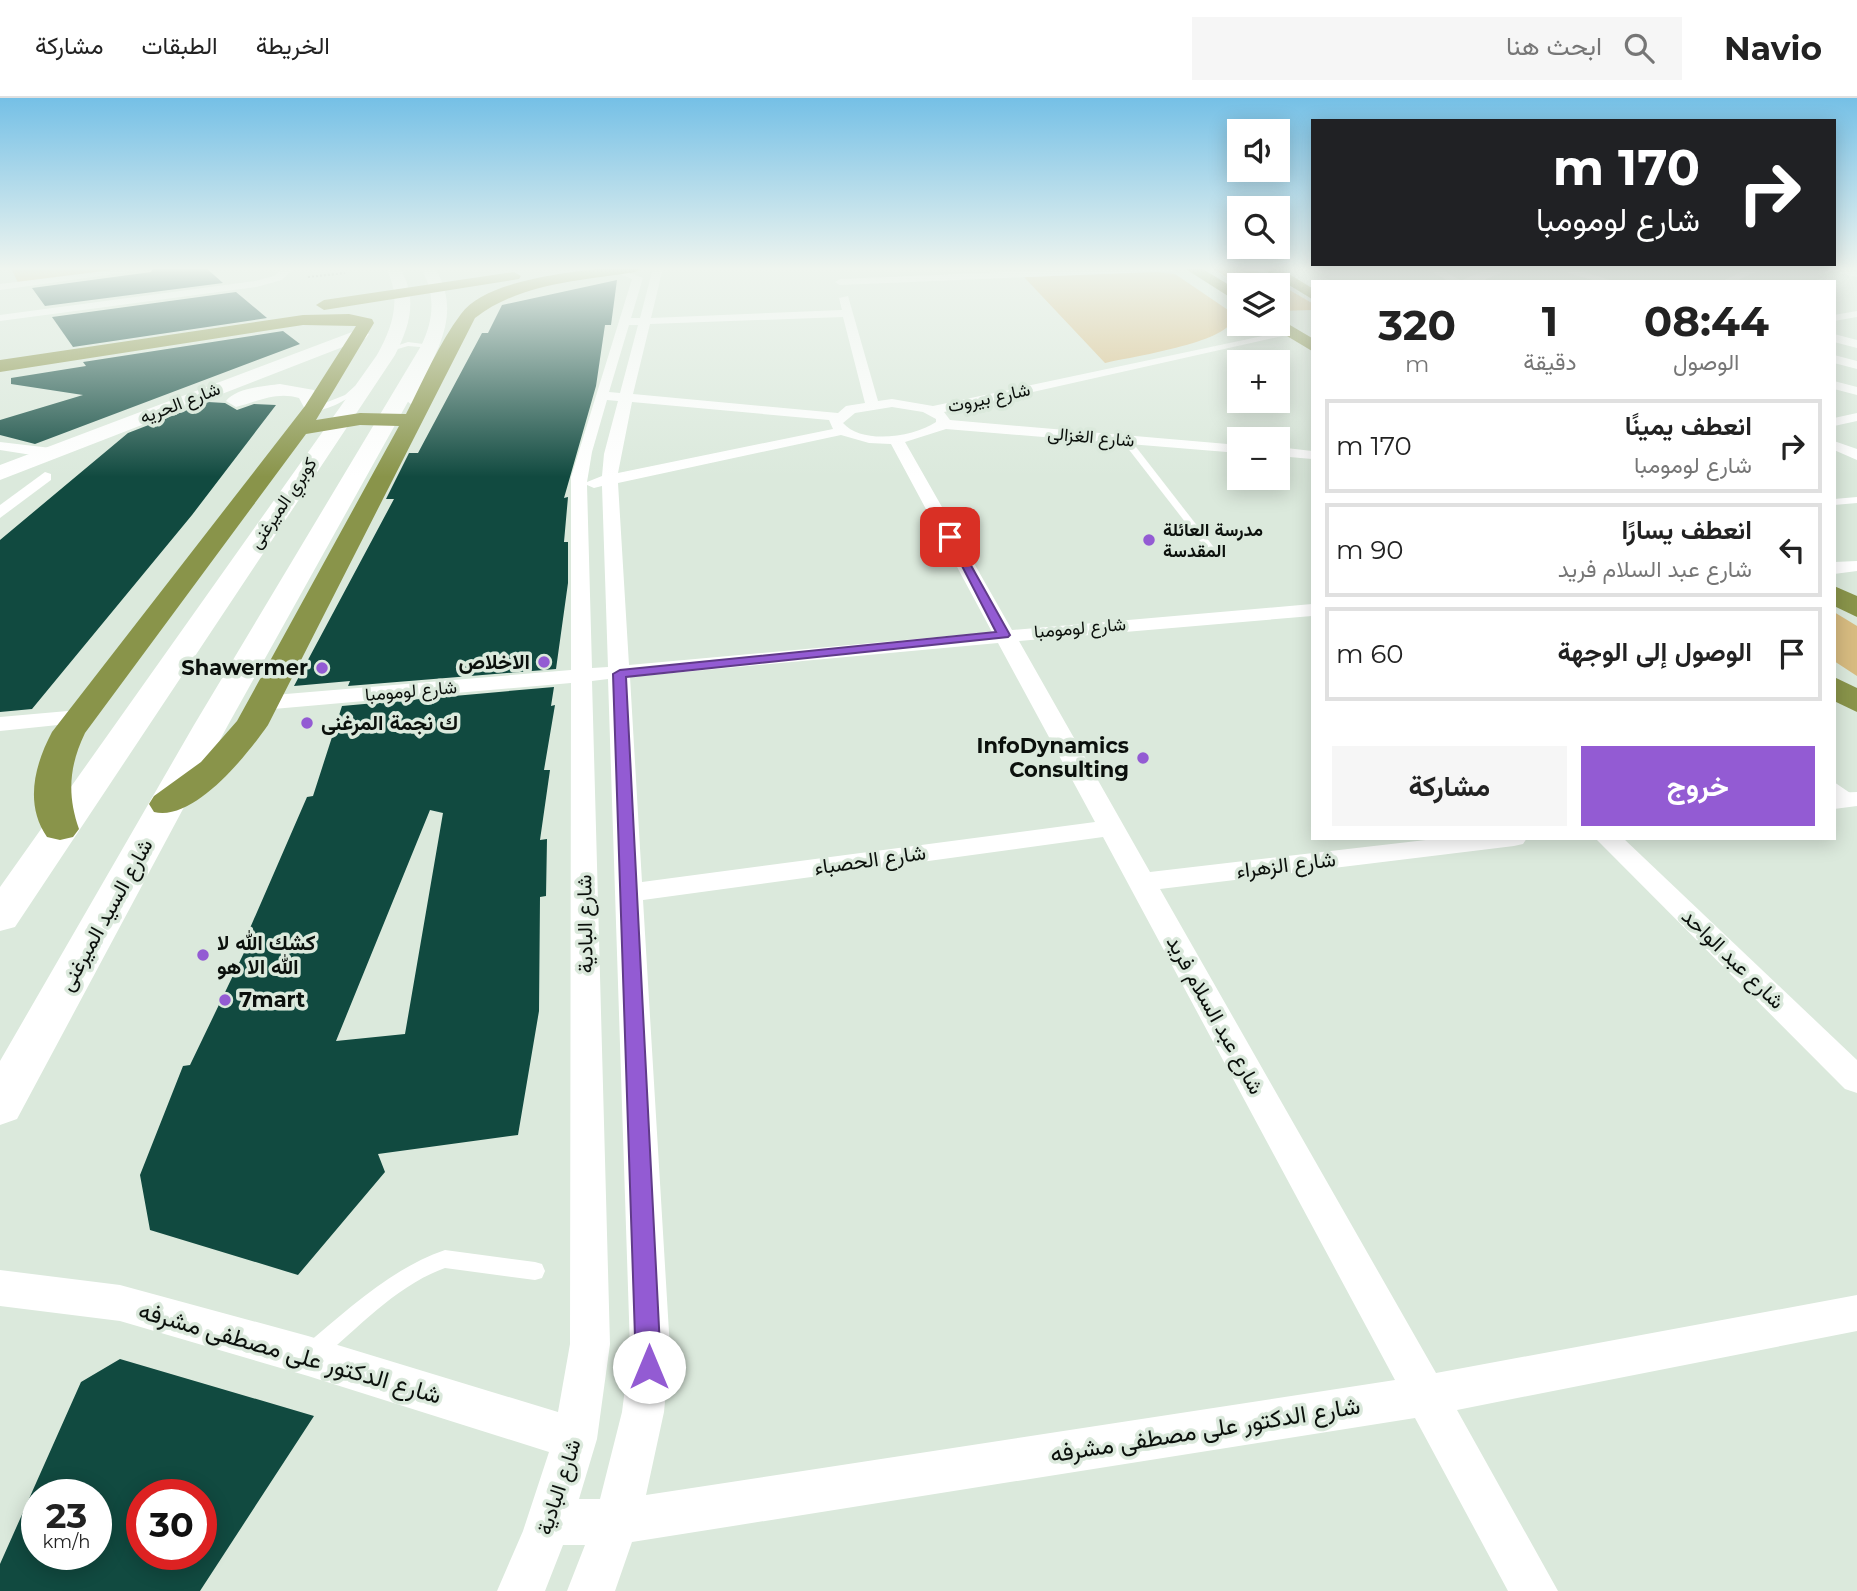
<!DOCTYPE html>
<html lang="ar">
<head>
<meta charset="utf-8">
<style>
  :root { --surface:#fff; --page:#f6f6f6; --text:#222; --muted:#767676; --line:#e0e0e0; --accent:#935bd3 }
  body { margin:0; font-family:Montserrat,Vazirmatn,sans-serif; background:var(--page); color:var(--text); direction:rtl; height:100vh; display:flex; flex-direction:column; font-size:26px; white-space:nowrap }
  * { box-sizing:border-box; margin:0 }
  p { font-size:23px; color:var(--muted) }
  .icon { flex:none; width:38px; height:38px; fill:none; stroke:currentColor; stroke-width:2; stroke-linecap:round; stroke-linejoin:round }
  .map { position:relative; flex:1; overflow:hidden; direction:ltr }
  .sheet { position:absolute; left:1311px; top:182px; width:525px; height:560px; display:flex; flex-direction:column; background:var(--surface); border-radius:0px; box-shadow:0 4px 18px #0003; direction:rtl }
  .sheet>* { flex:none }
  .hud { position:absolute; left:1311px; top:21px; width:525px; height:147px; border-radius:0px; box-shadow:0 4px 18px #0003; direction:rtl; background:#202124; color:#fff; overflow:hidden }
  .controls { position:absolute; left:1227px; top:21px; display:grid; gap:14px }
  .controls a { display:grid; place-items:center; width:63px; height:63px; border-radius:0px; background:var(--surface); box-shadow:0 4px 18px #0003; font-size:35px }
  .speed { position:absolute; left:21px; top:1381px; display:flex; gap:14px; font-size:35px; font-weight:700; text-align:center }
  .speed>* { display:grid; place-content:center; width:91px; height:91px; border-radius:50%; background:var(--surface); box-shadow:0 4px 18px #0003; line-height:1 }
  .speed small { font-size:18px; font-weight:400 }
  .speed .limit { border:10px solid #d22; background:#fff; color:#111 }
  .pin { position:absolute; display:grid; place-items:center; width:60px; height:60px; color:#fff; margin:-30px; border-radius:14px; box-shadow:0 4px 10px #0006 }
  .me { position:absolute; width:77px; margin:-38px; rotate:0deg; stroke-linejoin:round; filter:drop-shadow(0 0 5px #0008) }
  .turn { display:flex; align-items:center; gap:24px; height:147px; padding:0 21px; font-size:32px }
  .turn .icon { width:91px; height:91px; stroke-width:2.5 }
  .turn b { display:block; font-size:49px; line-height:60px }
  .eta { display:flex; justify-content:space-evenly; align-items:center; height:119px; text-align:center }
  .eta b { font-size:42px; font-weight:700; line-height:49px }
  .primary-button { display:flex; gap:14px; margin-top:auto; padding:14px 21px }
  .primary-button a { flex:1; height:80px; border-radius:0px; background:var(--accent); color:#fff; font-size:28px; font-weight:700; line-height:80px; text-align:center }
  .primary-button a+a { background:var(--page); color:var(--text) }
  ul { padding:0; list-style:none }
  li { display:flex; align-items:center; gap:21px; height:94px; margin:0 14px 10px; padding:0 7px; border:4px solid var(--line); border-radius:0px }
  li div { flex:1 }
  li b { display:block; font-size:26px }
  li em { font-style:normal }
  header { display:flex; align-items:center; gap:42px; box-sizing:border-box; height:98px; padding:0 35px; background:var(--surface); border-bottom:2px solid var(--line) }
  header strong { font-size:33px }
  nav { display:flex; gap:38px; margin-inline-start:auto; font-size:24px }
  .search { width:490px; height:63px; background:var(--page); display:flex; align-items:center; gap:18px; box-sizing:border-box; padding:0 24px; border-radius:0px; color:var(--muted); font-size:26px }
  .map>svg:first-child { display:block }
  .green { fill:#d7bb80 }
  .building { fill:#114a40; fill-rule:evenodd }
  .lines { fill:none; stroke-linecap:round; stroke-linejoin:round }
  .path { stroke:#858f86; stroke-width:2; stroke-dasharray:2 2; stroke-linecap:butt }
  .lane { fill:#fff; fill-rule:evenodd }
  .street { fill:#fff; fill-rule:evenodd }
  .secondary { fill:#fff; fill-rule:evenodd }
  .highway { fill:#89944a; fill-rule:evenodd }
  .route { fill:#935bd3; stroke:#603b89; stroke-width:2 }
  .poi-dot { fill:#935bd3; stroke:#dbe9dc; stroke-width:2.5 }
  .labels { text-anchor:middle; stroke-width:7; stroke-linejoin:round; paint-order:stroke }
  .far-street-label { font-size:18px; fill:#0b100c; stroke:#dbe9dc }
  .far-poi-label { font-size:18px; font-weight:bold; fill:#0b100c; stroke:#dbe9dc; text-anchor:start }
  .poi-label { font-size:21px; font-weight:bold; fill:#0b100c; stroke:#dbe9dc; text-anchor:end }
  .street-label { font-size:21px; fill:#0b100c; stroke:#dbe9dc }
  .near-street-label { font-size:24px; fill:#0b100c; stroke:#dbe9dc }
</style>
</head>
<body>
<header>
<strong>Navio</strong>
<div class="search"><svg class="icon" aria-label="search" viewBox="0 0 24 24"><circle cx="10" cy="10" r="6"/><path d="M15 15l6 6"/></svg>ابحث هنا</div>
<nav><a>الخريطة</a><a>الطبقات</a><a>مشاركة</a></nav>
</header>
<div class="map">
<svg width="1857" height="1493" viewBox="0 0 1857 1493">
  <rect width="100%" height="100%" fill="#dbe9dc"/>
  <g class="green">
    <polygon points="11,170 136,170 18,185"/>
    <polygon points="1212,170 1251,170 1312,205 1312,212 1278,213 1278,187 1239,187"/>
    <path d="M1157 174 1175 176 1228 212 1233 221C1227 245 1130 259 1105 265L1024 179Z"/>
    <polygon points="1834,514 1857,528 1857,578 1834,563"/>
  </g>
  <g class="building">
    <polygon points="153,170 206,170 223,185 45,208 32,190 151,174"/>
    <polygon points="617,182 611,227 605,227 596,288 564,400 568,399 564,444 568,444 568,485 556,571 348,588 350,583 294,588 394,401 386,401 409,355 418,355 482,235 488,235 502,207"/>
    <polygon points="236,194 267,220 73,249 52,219"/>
    <polygon points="283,233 300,246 35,346 0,337 0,322 83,297 11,286 11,280 86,268 83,264"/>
    <polygon points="208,304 225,305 237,312 254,306 276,307 192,417 32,611 0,614 0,442 128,335"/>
    <path d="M554 589 551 608 555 607 544 672H550L540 742 547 741 546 798 540 799 539 913 518 1037 378 1056 385 1074 298 1177 150 1132 140 1077 183 968 190 967 253 836 247 837 307 699 313 698 342 608ZM430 712 443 715 405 936 336 943Z"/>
    <path d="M120 1261 314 1318 200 1493H0V1466L81 1284ZM37 1396H96V1456H37ZM142 1396H201V1456H142Z"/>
  </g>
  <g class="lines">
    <polyline class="path" points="308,179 345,175"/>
    <g class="lane">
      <polygon points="408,244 439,248 415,303 423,311 419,313 407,303 432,250 408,248 384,255 381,253"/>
      <path d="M355 288 361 289C352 300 324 316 310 311L345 297Z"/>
      <polygon points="1123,340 1129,340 1216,452 1216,456 1210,456 1123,344"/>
      <polygon points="1857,399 1857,405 1834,407 1834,401"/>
      <polygon points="1834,684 1856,699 1856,705 1846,705 1834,695"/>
      <path d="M445 1152 535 1164 542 1166 545 1173 542 1180 535 1182 445 1170C397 1187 358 1230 320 1262L312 1265 304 1262 301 1255 304 1248C349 1211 390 1171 445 1152Z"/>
    </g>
    <g class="street">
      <polygon points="128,170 151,171 0,192 0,186"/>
      <polygon points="284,170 295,170 282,182 256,189 0,223 0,217 255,183 274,178"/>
      <path d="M653 170H663L651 220 842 212 839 200 848 198 878 303 892 301 933 308 1295 231 1297 233 1291 236 944 314 950 322 1239 347V355L946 331 905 344 1012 532 1312 506V518L1019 543 1150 774 1443 740H1527L1523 746 1514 748 1160 791 1436 1275 1857 1197V1233L1457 1312 1558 1493H1508L1415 1320 632 1444 615 1493H567L585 1447H563L545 1493H497L523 1433 549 1354 308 1278 120 1223 0 1208V1172L120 1187 308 1238 558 1314 570 1246 571 585 262 612 251 605 262 598 571 572V379L632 181 612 173 618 170 643 180 631 220H640ZM843 219 865 305 846 308 838 315 633 296 650 226ZM629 227H638L620 295 609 294ZM607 302 618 303 604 356 602 378 587 384 592 354ZM632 304 829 322 833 331 618 375ZM892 309 923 314 936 321V324C914 339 862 347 843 325L855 315ZM841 337 869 345 891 346 992 534 629 567 618 385ZM587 387 594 390 602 388 608 569 592 570ZM998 545 1095 724 642 784 630 579ZM608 581 630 1251 622 1314 600 1401H579L597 1341 610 1246 592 583ZM1103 739 1395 1282 646 1397 664 1314 670 1251 643 802Z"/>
      <polygon points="1097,170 1177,170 1172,173 840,187 835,184 840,181"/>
      <polygon points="1425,170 1438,170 1464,184 1450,184"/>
      <polygon points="1552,170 1570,170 1617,184 1599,184"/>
      <polygon points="1750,170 1764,170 1734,184 1720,184"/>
      <polygon points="1825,170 1857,173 1857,179 1827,172"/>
      <polygon points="1857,213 1857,219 1834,223 1834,217"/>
      <polygon points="1834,236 1857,242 1857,250 1834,244"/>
      <polygon points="1834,257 1857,263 1857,271 1834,265"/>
      <polygon points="1834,283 1857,289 1857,297 1834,291"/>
      <polygon points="1857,315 1857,323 1834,328 1834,320"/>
      <polygon points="1834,343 1857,351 1857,362 1834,352"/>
      <polygon points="0,344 51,350 59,355 51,360 0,352"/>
      <polygon points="1278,349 1312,353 1312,361 1278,358"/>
      <polygon points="45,374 51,376 51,382 0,420 0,407"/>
      <polygon points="1857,463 1857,473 1834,476 1834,464"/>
      <polygon points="79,612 90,619 87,624 0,633 0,619"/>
      <polygon points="1857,694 1857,708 1834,711 1834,695"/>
      <polygon points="1595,740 1623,740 1857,962 1857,995 1845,991"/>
    </g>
    <g class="secondary">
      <path d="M386 170H400C418 201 410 227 395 257L15 829 0 833V789L377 257C393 228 402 201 386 170Z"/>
      <path d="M421 170H435C451 197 450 220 439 248L228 627 17 1021 0 1027V963L194 627 421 248C434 221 436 197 421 170Z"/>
      <polygon points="1491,170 1513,170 1479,184 1457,184"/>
      <polygon points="360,231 369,236 366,240 0,382 0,367"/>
      <path d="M280 286 314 292 324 311 314 317 307 315 299 300C276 293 257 304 236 309L226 303C236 290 265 288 280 286Z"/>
    </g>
    <g class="highway">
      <path d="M603 170H642L635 174C580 183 520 185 475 220L268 627C247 657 194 724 154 714L149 706 154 698 201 664 237 623 399 328 360 327 306 336 85 635C69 668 67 697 79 731L73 739 60 742 47 739C24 706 35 666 52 634L305 308 356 228 303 227 0 274V262L303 217 349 216 372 221 374 225 316 322 360 315 406 316C423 283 439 245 461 216 485 183 565 175 603 170Z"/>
      <polygon points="1184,170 1201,170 1239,193 1239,205"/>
      <polygon points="1261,170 1279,170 1312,190 1312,201"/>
      <polygon points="514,174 521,178 519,181 324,212 316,207 324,202"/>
      <polygon points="1278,220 1312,240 1312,253 1272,229 1270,226 1278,226"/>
      <polygon points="1834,488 1857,498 1857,519 1834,508"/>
      <polygon points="1834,579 1857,590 1857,614 1834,603"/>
    </g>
  </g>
  <linearGradient id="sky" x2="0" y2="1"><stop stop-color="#75c0e6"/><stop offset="0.45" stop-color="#eff5ef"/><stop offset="1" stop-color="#eff5ef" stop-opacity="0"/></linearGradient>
  <rect width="1857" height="379" fill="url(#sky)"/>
  <polygon class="route" points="946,437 955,439 1010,537 1008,539 626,579 661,1269 657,1277 649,1281 640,1277 636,1269 613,576 620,572 996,534"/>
  <g class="poi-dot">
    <circle cx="1149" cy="442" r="7"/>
    <circle cx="544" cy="564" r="7"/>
    <circle cx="322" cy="570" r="7"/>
    <circle cx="307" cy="625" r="7"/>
    <circle cx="1143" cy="660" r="7"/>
    <circle cx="203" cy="857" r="7"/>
    <circle cx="225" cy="902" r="7"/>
  </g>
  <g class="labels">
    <g class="far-street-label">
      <text transform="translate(989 300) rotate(-12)" y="6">شارع بيروت</text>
      <text transform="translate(180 305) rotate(-21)" y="6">شارع الحريه</text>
      <text transform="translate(1091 339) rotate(5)" y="6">شارع الغزالى</text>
      <text transform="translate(283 405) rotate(-56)" y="6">كوبري الميرغنى</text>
      <text transform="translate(1080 530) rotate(-5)" y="6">شارع لومومبا</text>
      <text transform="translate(411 593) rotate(-5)" y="6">شارع لومومبا</text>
    </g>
    <g class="far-poi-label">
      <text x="1163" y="438">مدرسة العائلة<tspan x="1163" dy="21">المقدسة</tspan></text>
    </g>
    <g class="poi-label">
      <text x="530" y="571">الاخلاص</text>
      <text x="308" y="577">Shawermer</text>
      <text x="321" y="632" text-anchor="start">ك نجمة المرغنى</text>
      <text x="1129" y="655">InfoDynamics<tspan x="1129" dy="24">Consulting</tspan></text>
      <text x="217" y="852" text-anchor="start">كشك الله لا<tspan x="217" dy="24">الله الا هو</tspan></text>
      <text x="239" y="909" text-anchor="start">7mart</text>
    </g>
    <g class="street-label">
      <text transform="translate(870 762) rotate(-8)" y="7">شارع الحصباء</text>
      <text transform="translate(1286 767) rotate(-7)" y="7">شارع الزهراء</text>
      <text transform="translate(106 817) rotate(-61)" y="7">شارع السيد الميرغنى</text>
      <text transform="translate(585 826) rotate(-91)" y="7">شارع البادية</text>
      <text transform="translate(1733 861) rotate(44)" y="7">شارع عبد الواحد</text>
      <text transform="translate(1215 917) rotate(61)" y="7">شارع عبد السلام فريد</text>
      <text transform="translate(559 1389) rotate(-72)" y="7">شارع البادية</text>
    </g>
    <g class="near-street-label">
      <text transform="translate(290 1255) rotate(16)" y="8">شارع الدكتور على مصطفى مشرفه</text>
      <text transform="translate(1205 1332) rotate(-9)" y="8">شارع الدكتور على مصطفى مشرفه</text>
    </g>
  </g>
</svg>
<div class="controls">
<a><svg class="icon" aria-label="sound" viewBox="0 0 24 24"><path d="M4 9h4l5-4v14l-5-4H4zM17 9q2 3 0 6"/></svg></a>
<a><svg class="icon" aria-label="search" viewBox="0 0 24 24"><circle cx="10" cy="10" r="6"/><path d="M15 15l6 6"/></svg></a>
<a><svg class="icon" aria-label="layers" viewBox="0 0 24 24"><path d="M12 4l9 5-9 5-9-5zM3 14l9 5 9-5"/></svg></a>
<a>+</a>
<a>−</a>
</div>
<div class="speed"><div>23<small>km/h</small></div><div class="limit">30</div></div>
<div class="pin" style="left:950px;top:439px;background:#d93025"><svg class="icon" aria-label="arrive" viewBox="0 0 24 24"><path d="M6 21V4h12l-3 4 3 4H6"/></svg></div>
<svg class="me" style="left:649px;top:1269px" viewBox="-20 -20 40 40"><circle r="19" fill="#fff"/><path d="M0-13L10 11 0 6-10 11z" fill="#935bd3"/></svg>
<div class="hud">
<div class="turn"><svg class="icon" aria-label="right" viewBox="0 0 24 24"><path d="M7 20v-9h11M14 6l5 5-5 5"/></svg><div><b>170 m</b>شارع لومومبا</div></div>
</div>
<section class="sheet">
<div class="eta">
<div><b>08:44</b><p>الوصول</p></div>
<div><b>1</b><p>دقيقة</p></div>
<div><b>320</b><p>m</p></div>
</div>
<ul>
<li><svg class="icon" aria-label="right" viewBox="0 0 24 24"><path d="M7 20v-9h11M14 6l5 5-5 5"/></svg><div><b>انعطف يمينًا</b><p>شارع لومومبا</p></div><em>170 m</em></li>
<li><svg class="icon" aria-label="left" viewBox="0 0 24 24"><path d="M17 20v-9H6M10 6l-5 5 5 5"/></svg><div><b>انعطف يسارًا</b><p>شارع عبد السلام فريد</p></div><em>90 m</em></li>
<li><svg class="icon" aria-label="arrive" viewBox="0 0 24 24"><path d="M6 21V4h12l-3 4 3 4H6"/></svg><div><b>الوصول إلى الوجهة</b></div><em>60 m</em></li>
</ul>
<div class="primary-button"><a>خروج</a><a>مشاركة</a></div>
</section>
</div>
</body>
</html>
